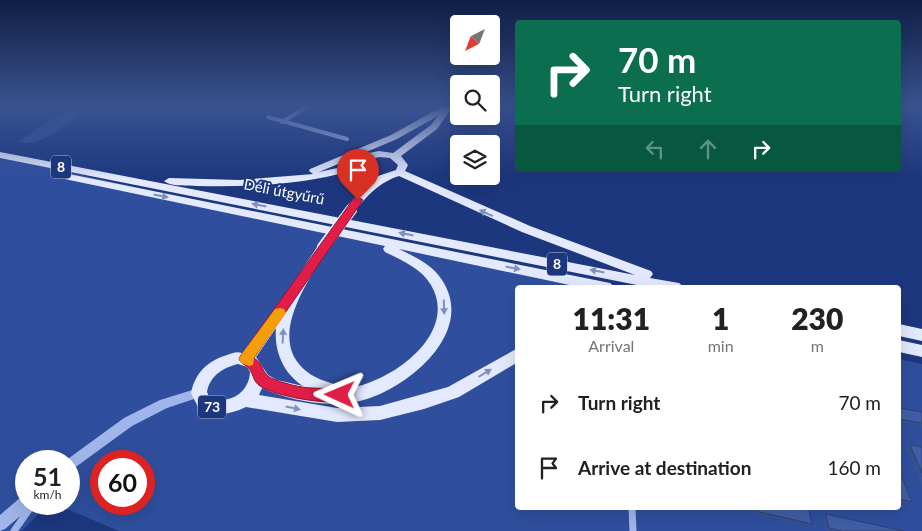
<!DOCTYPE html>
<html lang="en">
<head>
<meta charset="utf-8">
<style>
  :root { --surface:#fff; --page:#f2f2f2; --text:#202124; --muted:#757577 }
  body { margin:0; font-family:Lato,sans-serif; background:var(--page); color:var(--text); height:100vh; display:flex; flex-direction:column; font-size:19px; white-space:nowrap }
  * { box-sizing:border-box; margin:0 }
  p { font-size:16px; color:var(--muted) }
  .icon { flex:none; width:28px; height:28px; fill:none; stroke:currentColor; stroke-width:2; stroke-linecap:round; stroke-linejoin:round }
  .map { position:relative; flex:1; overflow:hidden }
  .details { position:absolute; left:515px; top:285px; width:386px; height:225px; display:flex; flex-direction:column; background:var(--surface); border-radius:5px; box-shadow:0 5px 20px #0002 }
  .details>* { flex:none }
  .banner { position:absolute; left:515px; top:20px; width:386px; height:152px; border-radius:5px; box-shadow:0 5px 20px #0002; background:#0b6e4f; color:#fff; overflow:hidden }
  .needle { width:32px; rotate:222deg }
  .tools { position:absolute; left:450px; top:15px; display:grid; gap:10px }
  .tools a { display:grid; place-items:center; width:50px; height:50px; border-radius:5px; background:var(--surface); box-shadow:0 5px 20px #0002; font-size:25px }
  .speed { position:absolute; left:15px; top:450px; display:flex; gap:10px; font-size:25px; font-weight:700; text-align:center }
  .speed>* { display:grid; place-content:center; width:65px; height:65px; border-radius:50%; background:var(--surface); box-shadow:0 5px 20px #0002; line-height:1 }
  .speed small { font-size:12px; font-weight:400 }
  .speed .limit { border:8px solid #d22; background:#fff; color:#111 }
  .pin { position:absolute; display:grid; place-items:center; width:42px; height:42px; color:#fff; margin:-51px -21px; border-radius:50% 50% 50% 0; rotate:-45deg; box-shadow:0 0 5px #0007 }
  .pin .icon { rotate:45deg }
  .me { position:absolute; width:55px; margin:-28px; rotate:271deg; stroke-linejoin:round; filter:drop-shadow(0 0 4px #0008) }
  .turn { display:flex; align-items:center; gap:18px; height:105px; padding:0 20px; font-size:22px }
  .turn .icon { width:65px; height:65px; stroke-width:2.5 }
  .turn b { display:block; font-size:35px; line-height:42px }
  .lanes { display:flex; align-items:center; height:48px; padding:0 20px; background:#0003; justify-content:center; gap:25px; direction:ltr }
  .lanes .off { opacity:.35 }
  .eta { display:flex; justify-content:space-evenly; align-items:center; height:85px; text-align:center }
  .eta b { font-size:30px; font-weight:800; line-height:35px }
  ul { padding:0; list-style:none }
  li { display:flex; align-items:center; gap:15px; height:65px; padding:0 20px }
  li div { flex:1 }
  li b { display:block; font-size:19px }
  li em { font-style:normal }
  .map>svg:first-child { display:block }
  .green { fill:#2f4f9e; fill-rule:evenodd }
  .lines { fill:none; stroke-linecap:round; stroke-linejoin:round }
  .minor-far1 { stroke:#a0b5e9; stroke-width:4 }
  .minor { stroke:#a0b5e9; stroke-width:7 }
  .tertiary { fill:#a0b5e9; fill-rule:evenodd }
  .primary { fill:#e3e9fe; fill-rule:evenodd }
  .primary-bridge-far1 { stroke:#e3e9fe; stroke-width:10 }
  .primary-bridge { stroke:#e3e9fe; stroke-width:12 }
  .wall { fill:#385190 }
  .building { fill:#415ea7; stroke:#2e4275 }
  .oneway { fill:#8090be }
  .route { fill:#e11d48; stroke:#92132f }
  .slow { fill:#f59e0b }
  .labels { text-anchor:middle; stroke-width:4; stroke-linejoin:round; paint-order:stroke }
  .shield { fill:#1d377f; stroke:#bbc3d9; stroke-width:1 }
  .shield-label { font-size:14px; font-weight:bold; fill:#fff }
  .street-label { font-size:15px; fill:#fff; stroke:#1d377f }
</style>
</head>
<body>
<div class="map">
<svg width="922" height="531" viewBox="0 0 922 531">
  <rect width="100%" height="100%" fill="#1d377f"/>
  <g class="green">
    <path d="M72 111 79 112 77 116C62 126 37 150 19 141L64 112Z"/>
    <path d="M0 157 565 282 584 287 518 288V508H899V359L922 364V531H119L55 504H69V461H26V504H48L22 531H0ZM101 461H144V504H101Z"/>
  </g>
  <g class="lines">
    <g class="minor-far1">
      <polyline points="268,117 347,139"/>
      <polyline points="282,122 310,105"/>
    </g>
    <g class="minor">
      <polyline points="632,508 633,531"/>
      <polyline points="14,531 33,504"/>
    </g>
    <g class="tertiary">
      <polygon points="199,388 203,390 204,393 203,396 167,408 132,426 73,469 69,471 69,461 65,461 124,418 160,400"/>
      <polygon points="26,496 26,504 32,504 31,507 5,529 0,531 0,515 21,497"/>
    </g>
    <g class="primary">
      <path d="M445 105 453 106 437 129 401 156 408 165 405 171 530 226 651 271 653 274 650 278 679 283 685 288H652L0 158V152L635 275 522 232 399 176C378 183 368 195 355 211L351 212 345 209 359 192 358 184 351 171C301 185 249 187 197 186 188 185 171 187 164 181L169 178 240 180 313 174 309 171 310 169 391 135ZM438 116 431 125 393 153 379 151 369 153 356 160 351 165 319 172 397 139ZM379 157 390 158 398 165 396 170 378 176 368 183 360 167 369 160Z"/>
      <path d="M59 172 610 283 616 288H584L399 249C415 257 432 264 442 280 477 333 406 390 360 401 329 408 291 401 262 388L259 395 337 408 380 406 448 387 518 348V362L459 397 424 409 380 420 337 422 246 407C229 415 217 416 199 409L191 393C195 373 207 361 227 355 232 353 237 351 242 353L289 290 319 244 323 243 329 247C308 281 263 342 310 374 319 380 329 382 339 386L340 389C384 388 461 336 431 285 421 268 401 260 385 252L383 249 385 246 55 177V173ZM276 328C274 351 283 373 303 386L277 380 268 375 256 357ZM238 364 247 367 250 372C249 393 230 404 210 399L207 392C210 376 222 368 238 364Z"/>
      <polygon points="899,324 922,329 922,341 899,336"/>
      <polygon points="899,340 922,345 922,357 899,352"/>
    </g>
    <polyline class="primary-bridge-far1" points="350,211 351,209"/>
    <polyline class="primary-bridge" points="323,247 351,210"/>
  </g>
  <g class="wall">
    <polygon points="899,408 922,412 922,426 899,422"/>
    <polygon points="910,445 922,447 922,484 906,448"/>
    <polygon points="899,470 912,502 908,504 899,502"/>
    <polygon points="737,508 800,508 812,524 809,526 757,515 756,512"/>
    <polygon points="825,514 904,531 829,531 826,530 822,516"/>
  </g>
  <g class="building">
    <polygon points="899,408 922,412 922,423 899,419"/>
    <polygon points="910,445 922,447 922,473"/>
    <polygon points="899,470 912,502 899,499"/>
    <polygon points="750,508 800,508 809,510 812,524 760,512 759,510"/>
    <polygon points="825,514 904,531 842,531 829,528"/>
  </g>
  <defs><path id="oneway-solid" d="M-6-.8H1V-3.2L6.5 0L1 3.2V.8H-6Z" transform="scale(1.25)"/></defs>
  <g class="oneway">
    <use href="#oneway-solid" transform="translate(161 196) rotate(11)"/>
    <use href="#oneway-solid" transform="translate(259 205) rotate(-169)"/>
    <use href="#oneway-solid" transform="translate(486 213) rotate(-156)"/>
    <use href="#oneway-solid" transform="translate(406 234) rotate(-169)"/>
    <use href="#oneway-solid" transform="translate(513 268) rotate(11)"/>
    <use href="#oneway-solid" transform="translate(597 271) rotate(-169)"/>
    <use href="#oneway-solid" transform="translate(444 307) rotate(88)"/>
    <use href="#oneway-solid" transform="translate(283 336) rotate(-87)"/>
    <use href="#oneway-solid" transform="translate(485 373) rotate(-31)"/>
    <use href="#oneway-solid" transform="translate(293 408) rotate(12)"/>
  </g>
  <linearGradient id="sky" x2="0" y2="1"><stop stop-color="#101e46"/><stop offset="0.59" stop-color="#3a5390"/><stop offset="1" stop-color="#3a5390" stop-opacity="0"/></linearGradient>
  <rect width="922" height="179" fill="url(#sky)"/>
  <path class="route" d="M358 197 363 200 254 358C264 364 262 374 271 378 282 383 301 388 313 388 324 389 335 387 345 391L347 395 345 400C329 406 274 396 260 386 253 381 254 376 250 370 247 365 242 365 239 359L241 355 354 198Z"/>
  <polygon class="slow" points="280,308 284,309 286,313 254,358 253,365 249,366 241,363 239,359 241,355 275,309"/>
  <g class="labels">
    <g class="shield">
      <rect x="51" y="155.5" width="20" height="23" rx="4"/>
      <rect x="547" y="252.5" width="20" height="23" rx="4"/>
      <rect x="198" y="395.5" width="28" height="23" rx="4"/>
    </g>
    <g class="shield-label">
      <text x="61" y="172">8</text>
      <text x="557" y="269">8</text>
      <text x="212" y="412">73</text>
    </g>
    <g class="street-label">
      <text transform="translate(284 192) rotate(11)" y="5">Déli útgyűrű</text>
    </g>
  </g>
</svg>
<div class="tools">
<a><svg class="needle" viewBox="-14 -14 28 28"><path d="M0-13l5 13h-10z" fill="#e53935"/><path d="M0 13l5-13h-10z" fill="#757577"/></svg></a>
<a><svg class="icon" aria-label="search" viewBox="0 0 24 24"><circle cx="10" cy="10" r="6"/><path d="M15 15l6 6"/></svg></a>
<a><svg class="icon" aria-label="layers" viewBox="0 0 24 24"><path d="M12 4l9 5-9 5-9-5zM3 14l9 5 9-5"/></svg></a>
</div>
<div class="speed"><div>51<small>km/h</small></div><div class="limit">60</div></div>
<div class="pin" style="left:358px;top:200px;background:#d93025"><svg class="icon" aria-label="arrive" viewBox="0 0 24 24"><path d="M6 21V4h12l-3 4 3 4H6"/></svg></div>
<svg class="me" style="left:340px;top:395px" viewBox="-20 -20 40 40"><path d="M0-17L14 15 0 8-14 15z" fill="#e11d48" stroke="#fff" stroke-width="4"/></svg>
<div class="banner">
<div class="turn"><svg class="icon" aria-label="right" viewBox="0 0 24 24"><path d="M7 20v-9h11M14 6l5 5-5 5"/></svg><div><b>70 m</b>Turn right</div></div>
<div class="lanes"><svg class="icon off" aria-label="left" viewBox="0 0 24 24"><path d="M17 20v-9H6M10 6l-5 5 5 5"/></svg><svg class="icon off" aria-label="ahead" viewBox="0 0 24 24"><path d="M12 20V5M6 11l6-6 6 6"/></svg><svg class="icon" aria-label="right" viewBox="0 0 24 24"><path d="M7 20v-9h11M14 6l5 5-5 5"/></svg></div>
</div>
<section class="details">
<div class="eta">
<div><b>11:31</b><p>Arrival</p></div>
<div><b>1</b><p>min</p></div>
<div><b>230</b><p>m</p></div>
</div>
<ul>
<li><svg class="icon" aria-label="right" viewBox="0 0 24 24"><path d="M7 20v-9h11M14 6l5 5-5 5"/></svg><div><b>Turn right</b></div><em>70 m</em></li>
<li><svg class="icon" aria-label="arrive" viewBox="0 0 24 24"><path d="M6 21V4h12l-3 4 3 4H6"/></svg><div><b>Arrive at destination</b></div><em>160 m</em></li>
</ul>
</section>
</div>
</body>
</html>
